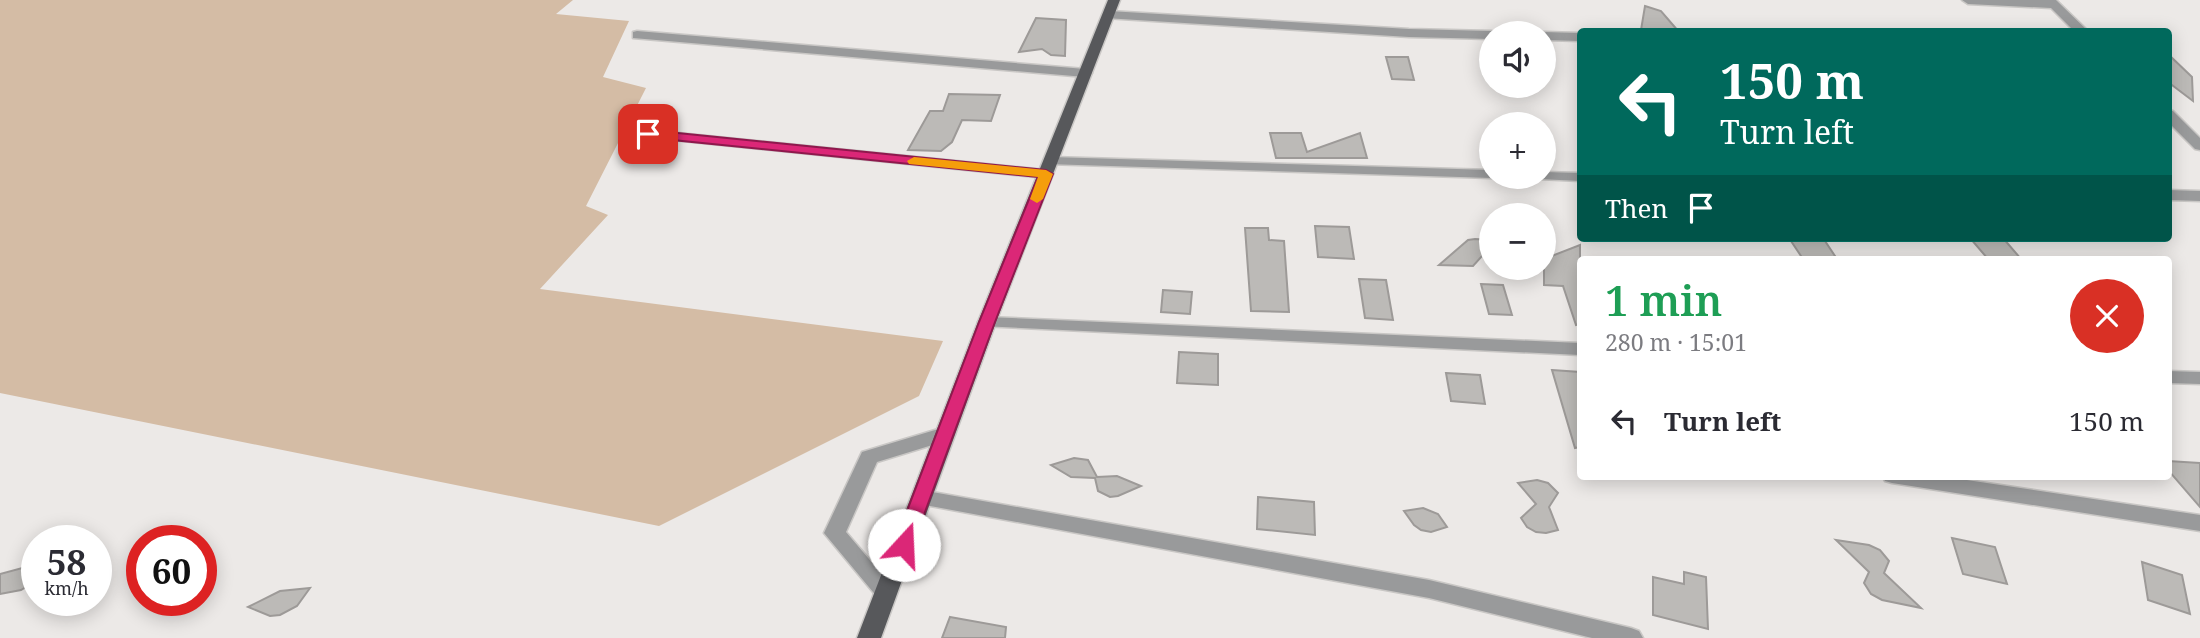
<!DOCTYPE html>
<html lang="en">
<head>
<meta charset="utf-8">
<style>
  :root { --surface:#fff; --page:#f2f2f3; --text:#2b2b33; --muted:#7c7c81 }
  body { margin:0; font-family:"Noto Serif",serif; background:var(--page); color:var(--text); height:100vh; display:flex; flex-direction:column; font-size:26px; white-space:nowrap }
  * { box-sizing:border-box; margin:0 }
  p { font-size:23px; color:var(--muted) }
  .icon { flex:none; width:38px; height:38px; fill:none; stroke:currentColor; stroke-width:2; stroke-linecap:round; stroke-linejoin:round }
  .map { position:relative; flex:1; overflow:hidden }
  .details { position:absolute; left:1577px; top:256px; width:595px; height:224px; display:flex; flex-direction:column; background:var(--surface); border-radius:7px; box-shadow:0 4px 18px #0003 }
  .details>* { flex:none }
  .hud { position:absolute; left:1577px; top:28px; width:595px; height:214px; border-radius:7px; box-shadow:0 4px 18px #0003; background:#00695c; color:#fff; overflow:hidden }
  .buttons { position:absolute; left:1479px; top:21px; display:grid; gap:14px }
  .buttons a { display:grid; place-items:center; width:77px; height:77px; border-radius:50%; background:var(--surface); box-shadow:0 4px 18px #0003; font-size:35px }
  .speed { position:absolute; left:21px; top:525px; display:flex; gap:14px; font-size:35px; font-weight:700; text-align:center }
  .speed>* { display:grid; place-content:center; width:91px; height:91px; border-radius:50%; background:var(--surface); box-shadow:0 4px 18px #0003; line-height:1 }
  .speed small { font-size:18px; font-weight:400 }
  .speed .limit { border:10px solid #d22; background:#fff; color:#111 }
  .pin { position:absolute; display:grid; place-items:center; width:60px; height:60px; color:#fff; margin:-30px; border-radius:14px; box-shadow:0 4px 10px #0006 }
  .me { position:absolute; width:77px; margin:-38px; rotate:20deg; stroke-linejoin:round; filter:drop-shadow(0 0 5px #0008) }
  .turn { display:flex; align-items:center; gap:24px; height:147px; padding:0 28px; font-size:32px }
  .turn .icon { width:91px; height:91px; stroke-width:2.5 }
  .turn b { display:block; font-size:49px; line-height:60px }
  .then { display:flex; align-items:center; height:66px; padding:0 28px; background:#0003; gap:14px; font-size:26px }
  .round { display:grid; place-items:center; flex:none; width:74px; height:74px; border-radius:37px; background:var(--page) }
  .summary { display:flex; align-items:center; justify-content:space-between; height:119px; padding:0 28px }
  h1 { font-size:42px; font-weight:600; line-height:52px; color:#1e9e55 }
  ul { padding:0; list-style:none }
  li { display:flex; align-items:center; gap:21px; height:91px; padding:0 28px }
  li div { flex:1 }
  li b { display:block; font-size:26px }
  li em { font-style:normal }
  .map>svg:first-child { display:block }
  .green { fill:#d4bca5 }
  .building { fill:#bcbab7; stroke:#9d9a98; stroke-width:2 }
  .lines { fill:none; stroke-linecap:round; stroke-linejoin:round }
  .street-casing { stroke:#c9c7c5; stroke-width:3 }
  .primary-casing { stroke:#c9c7c5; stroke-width:3 }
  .street { fill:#999a9b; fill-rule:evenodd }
  .primary { fill:#57585b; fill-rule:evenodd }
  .route { fill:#db2777; stroke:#8e194d; stroke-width:2 }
  .slow { fill:#f59e0b }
</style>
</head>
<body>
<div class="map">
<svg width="2200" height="638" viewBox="0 0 2200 638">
  <rect width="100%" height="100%" fill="#ece9e7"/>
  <polygon class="green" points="0,0 573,0 556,14 629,21 603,77 646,88 586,206 608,215 540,289 943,341 919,396 659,526 0,393"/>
  <g class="building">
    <polygon points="1645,6 1661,11 1679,32 1641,30"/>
    <polygon points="1036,18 1066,20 1065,56 1051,55 1042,49 1019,52"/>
    <polygon points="2168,54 2192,77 2193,101 2168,82"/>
    <polygon points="1386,57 1408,57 1414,80 1392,79"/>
    <polygon points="949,94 1000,95 991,121 962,120 952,142 941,151 908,150 930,111 943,111"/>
    <polygon points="1270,133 1301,133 1307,152 1360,133 1367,158 1276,158"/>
    <polygon points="1315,226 1349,227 1354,259 1318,257"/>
    <polygon points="1245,228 1268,228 1269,240 1284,241 1289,312 1251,311"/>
    <polygon points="1789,238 1823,238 1837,259 1803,259"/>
    <polygon points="1970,238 2003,238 2021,259 1988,259"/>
    <polygon points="1475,239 1491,240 1491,246 1473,266 1439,265 1468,240"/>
    <polygon points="1580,245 1580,324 1576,325 1563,286 1544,285 1544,259"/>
    <polygon points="1359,279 1386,280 1393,320 1365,318"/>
    <polygon points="1481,284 1503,285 1512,315 1489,314"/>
    <polygon points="1163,290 1192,292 1190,314 1161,312"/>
    <polygon points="1179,352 1218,354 1218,385 1177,383"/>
    <polygon points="1552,370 1580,372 1580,447 1575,448"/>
    <polygon points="1446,373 1480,375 1485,404 1451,401"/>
    <polygon points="1074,458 1088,460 1097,477 1117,476 1141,486 1118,496 1110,497 1098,491 1095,478 1071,477 1051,465"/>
    <polygon points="2168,461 2200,463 2200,507 2168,470"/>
    <polygon points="1537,480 1548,483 1558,493 1549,507 1558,530 1546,533 1536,532 1527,527 1521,518 1536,504 1518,483"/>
    <polygon points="1258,497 1314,502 1315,535 1257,529"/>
    <polygon points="1423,508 1438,514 1447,527 1431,532 1421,530 1414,525 1404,511"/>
    <polygon points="1952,538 1995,547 2007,584 1963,574"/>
    <polygon points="1836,540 1869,545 1880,550 1889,561 1884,573 1921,608 1882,600 1871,594 1864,583 1869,572"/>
    <polygon points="2142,562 2182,575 2190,614 2148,600"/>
    <polygon points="37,564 37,580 21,590 0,594 0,574"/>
    <polygon points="1684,572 1706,577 1708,629 1653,615 1653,577 1684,584"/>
    <polygon points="310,588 297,606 280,615 270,616 248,607 280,591"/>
    <polygon points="950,617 1006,627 1005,638 942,638"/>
  </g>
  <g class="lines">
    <g class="street-casing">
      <g id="street">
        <polygon points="1962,0 2056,0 2089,32 2075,32 2051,8 1968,4"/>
        <polygon points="1109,11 1409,29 1491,31 1496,33 1491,33 1491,39 1409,37 1105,18 1105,12"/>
        <polygon points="637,31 1085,69 1092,73 1085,77 633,38 633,32"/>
        <polygon points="1544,32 1580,33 1580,41 1544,40 1544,33 1540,33"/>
        <polygon points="2168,110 2173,111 2200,138 2200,150 2195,149 2168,122"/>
        <polygon points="648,130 1046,170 1053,174 1046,178 643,137 643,131"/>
        <polygon points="1051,157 1491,170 1491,177 1497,177 1491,178 1046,164 1044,161"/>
        <polygon points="1544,172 1580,173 1580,181 1539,179 1537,177 1544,177"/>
        <polygon points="2168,190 2200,191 2200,201 2168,200"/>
        <polygon points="987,317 1580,343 1580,355 981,326 978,322"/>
        <polygon points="2168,371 2200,372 2200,384 2168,383"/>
        <polygon points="945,427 952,429 955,434 952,439 877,462 846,532 897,592 894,598 886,601 878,598 824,533 862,452"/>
        <polygon points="1882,476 1940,476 2200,515 2200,531 1892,483 1885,481"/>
        <polygon points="921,490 1429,580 1631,628 1639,631 1643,638 1592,638 1429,598 914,503 911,498 914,493"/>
      </g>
    </g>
    <g class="primary-casing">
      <polygon id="primary" points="1108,0 1120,0 996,322 881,638 857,638 978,322"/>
    </g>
    <use href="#street" class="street"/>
    <use href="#primary" class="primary"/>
  </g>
  <polygon class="route" points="648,130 1046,170 1053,174 995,322 911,550 904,552 897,550 894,545 979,322 1038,177 643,137 643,131"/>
  <polygon class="slow" points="914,157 1046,170 1053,174 1043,199 1037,203 1030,199 1038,177 909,164 907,161"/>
</svg>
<div class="buttons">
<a><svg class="icon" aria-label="sound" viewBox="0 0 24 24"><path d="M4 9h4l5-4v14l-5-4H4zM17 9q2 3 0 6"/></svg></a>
<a>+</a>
<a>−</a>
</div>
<div class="speed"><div>58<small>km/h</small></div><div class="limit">60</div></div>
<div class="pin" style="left:648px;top:134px;background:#d93025"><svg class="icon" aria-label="arrive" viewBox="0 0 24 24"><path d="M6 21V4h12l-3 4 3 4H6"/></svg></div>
<svg class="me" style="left:904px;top:545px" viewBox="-20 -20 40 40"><circle r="19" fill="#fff"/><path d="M0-13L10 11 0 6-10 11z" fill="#db2777"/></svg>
<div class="hud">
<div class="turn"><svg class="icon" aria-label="left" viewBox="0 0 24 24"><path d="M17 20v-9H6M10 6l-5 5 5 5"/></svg><div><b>150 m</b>Turn left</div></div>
<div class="then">Then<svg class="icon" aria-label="arrive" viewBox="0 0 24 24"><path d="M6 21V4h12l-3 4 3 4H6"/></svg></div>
</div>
<section class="details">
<div class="summary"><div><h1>1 min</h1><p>280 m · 15:01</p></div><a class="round" style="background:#d93025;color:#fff"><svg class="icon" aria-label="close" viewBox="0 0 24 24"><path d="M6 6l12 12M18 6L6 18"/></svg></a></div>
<ul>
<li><svg class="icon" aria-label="left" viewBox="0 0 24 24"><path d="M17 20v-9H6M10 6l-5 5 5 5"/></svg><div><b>Turn left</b></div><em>150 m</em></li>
</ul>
</section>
</div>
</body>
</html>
